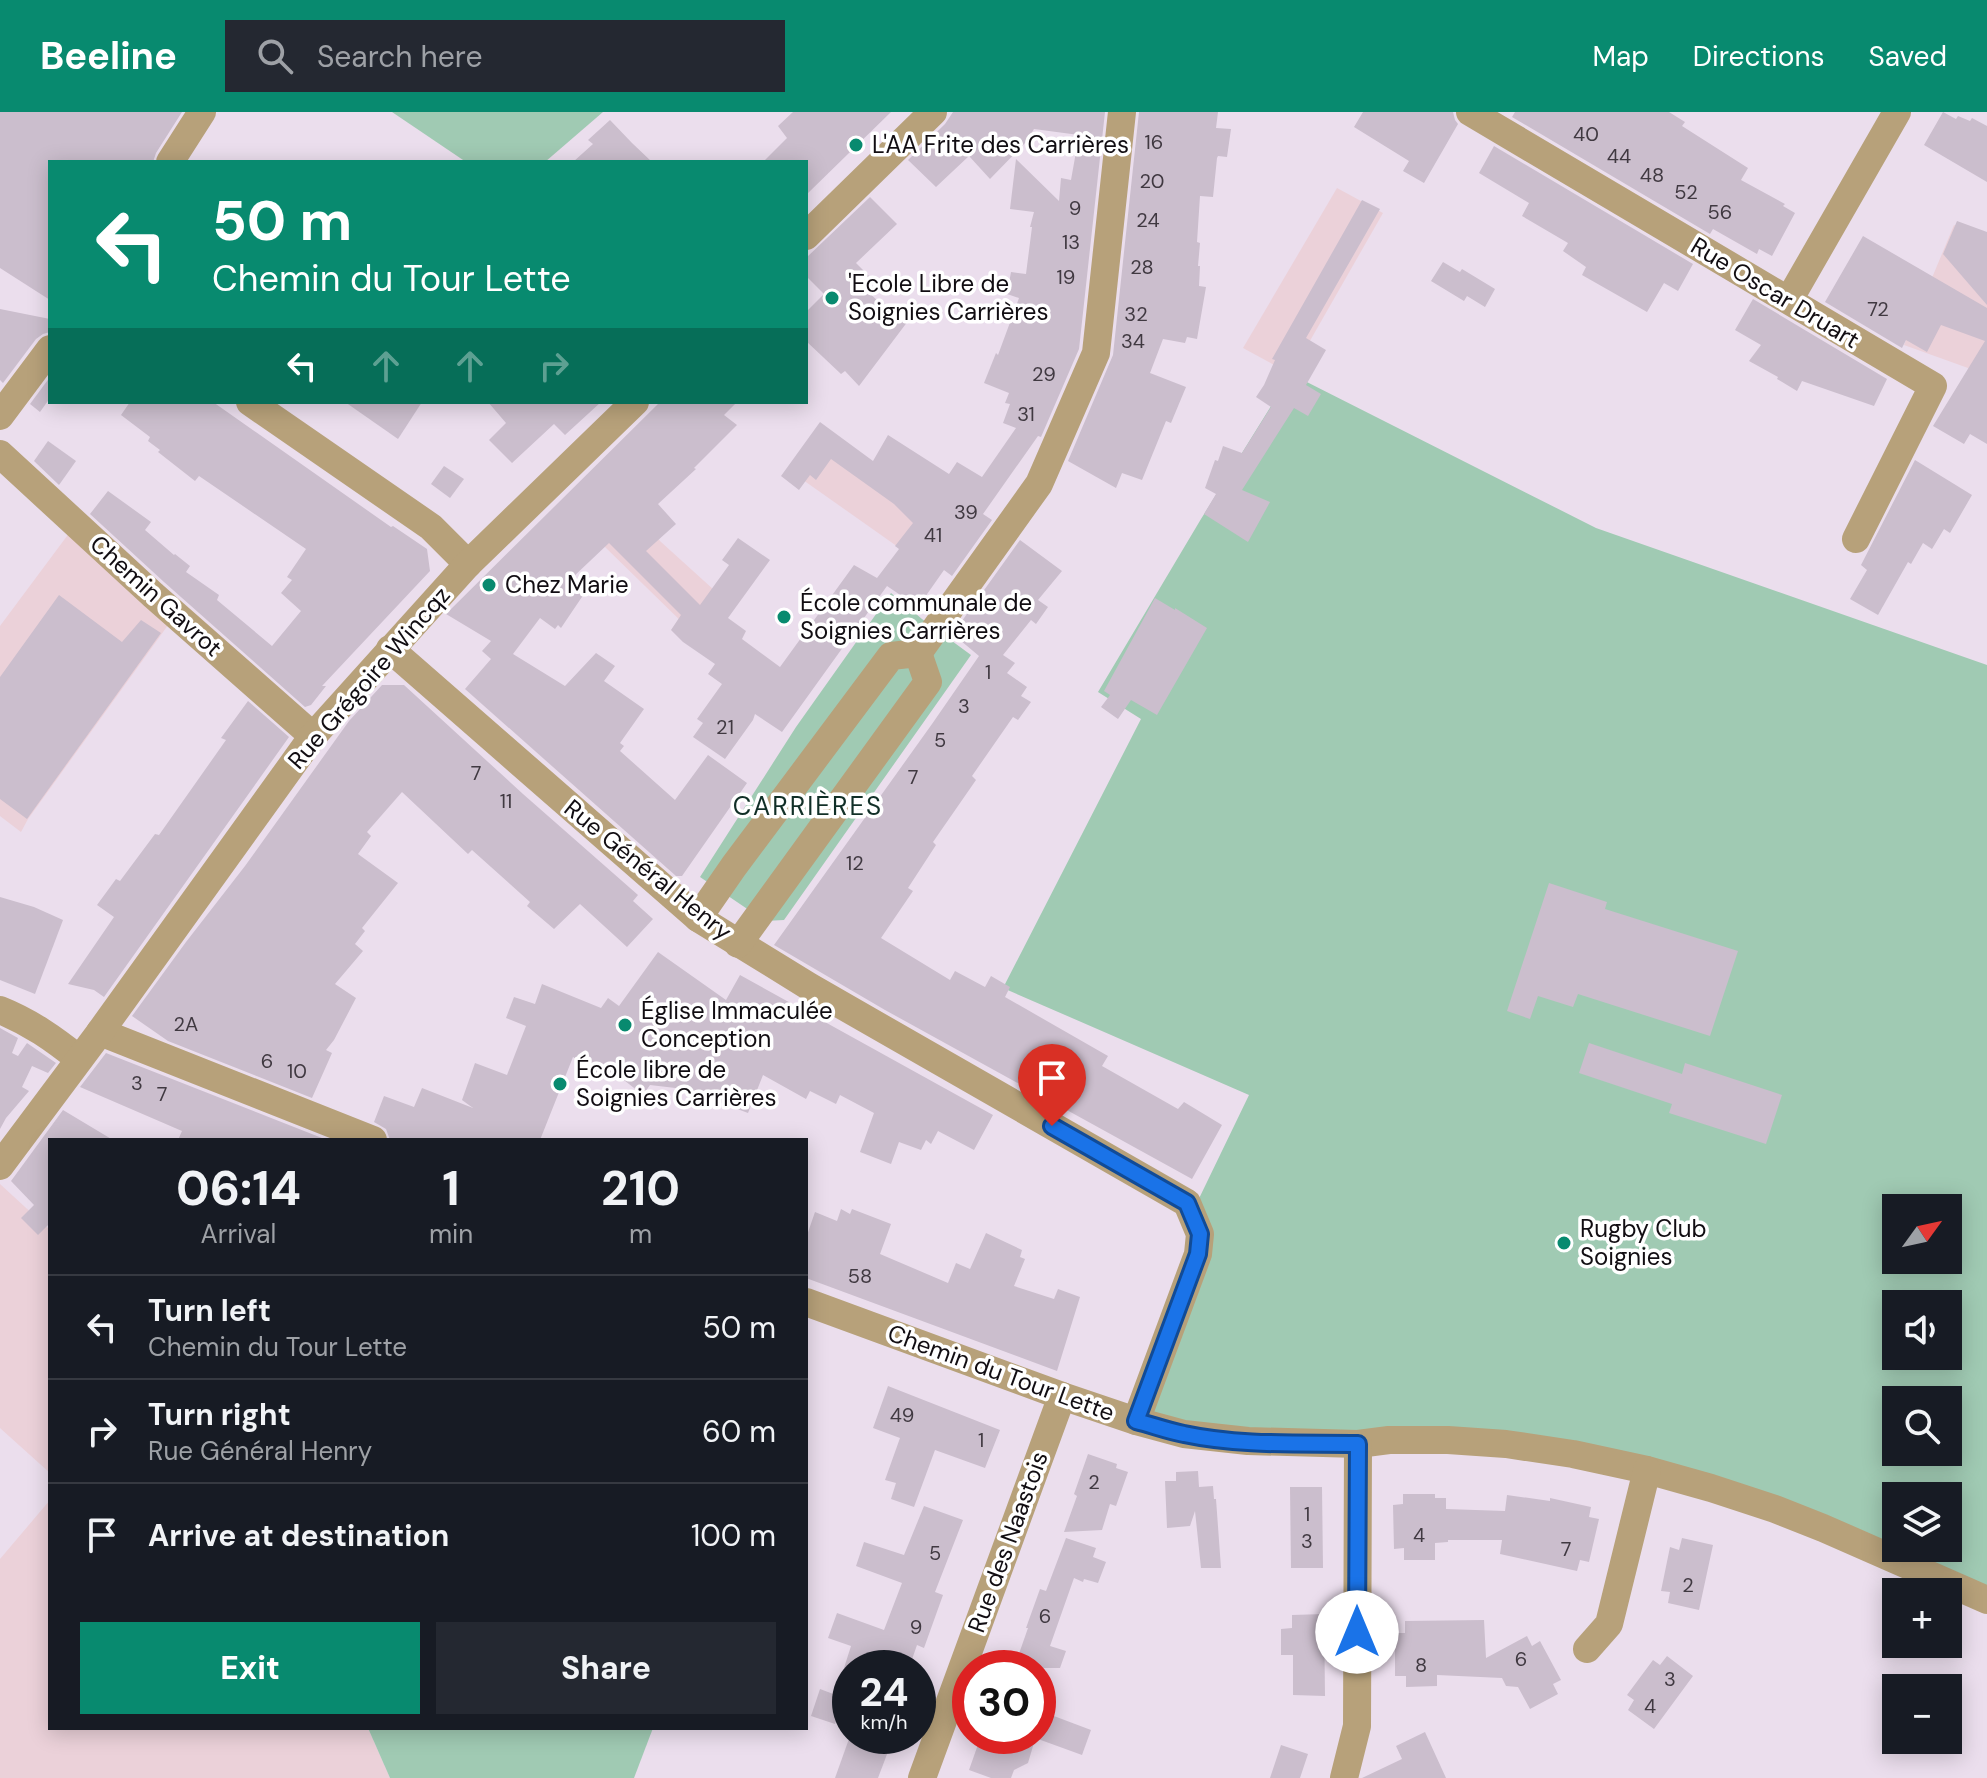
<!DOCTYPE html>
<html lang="en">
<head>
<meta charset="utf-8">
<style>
  :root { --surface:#171b24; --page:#242831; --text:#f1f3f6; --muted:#9ea1a6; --line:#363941; --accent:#088a6f }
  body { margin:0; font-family:"DM Sans",sans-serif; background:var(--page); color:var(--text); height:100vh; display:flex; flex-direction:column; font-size:30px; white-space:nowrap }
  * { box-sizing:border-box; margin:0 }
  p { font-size:26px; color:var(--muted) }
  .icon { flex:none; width:44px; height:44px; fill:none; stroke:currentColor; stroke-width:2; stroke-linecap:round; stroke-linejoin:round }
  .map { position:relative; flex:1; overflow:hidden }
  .details { position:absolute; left:48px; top:1026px; width:760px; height:592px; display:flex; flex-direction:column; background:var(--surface); border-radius:0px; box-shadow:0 4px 20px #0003 }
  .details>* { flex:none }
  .guide { position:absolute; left:48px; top:48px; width:760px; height:244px; border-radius:0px; box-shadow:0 4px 20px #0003; background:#088a6f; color:#fff; overflow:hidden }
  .needle { width:52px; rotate:57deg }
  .buttons { position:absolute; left:1882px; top:1082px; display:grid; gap:16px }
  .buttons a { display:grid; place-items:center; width:80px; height:80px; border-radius:0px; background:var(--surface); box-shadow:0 4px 20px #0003; font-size:40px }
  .speed { position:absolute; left:832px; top:1538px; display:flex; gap:16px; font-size:40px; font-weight:700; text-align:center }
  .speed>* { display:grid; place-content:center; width:104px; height:104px; border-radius:50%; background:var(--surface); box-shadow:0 4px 20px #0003; line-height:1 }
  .speed small { font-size:20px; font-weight:400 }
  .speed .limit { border:12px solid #d22; background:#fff; color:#111 }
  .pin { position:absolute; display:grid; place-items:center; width:68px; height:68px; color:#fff; margin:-82px -34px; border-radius:50% 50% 50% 0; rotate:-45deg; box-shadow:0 0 8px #0007 }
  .pin .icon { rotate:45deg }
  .me { position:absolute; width:88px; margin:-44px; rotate:0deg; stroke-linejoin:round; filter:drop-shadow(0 0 6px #0008) }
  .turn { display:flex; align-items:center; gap:28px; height:168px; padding:0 32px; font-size:36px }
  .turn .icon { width:104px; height:104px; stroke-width:2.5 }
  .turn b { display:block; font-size:56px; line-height:68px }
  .lanes { display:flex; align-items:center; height:76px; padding:0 32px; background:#0003; justify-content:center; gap:40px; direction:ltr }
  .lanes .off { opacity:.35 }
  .eta { display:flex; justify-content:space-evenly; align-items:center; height:136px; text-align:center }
  .eta b { font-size:48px; font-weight:700; line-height:56px }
  .button { display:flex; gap:16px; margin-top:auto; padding:16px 32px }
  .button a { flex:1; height:92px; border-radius:0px; background:var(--accent); color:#fff; font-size:32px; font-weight:700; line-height:92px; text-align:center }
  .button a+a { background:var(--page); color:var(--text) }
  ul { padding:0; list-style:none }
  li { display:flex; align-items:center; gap:24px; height:104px; padding:0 32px; border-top:2px solid var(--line) }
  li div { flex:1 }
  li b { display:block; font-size:30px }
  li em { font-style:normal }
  header { display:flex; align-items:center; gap:48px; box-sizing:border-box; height:112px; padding:0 40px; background:var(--accent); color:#fff }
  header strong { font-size:38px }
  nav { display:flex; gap:44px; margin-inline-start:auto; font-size:28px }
  .search { width:560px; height:72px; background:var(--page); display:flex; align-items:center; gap:20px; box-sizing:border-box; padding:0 28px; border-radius:0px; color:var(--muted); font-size:30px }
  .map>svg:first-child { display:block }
  .industrial { fill:#ebd1d9 }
  .green { fill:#a0cab3; fill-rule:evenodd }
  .building { fill:#cbbecd }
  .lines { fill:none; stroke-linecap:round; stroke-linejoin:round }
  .minor { stroke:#b7a17a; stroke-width:28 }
  .route-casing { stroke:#114b97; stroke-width:20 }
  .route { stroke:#1a73e8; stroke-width:14 }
  .poi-dot { fill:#088a6f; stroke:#fff; stroke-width:3 }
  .labels { text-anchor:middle; stroke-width:7; stroke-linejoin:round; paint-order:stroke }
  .number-label { font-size:20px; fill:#403941 }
  .poi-label { font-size:24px; fill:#110d12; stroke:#fff; text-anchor:start }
  .street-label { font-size:24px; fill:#110d12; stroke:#fff }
  .neighbourhood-label { font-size:26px; letter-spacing:2px; fill:#112f27; stroke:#fff }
</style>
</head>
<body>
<header>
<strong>Beeline</strong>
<div class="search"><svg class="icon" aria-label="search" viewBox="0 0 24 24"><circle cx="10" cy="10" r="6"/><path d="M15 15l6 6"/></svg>Search here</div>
<nav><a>Map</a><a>Directions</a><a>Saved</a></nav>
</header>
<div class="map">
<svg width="1987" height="1666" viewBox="0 0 1987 1666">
  <rect width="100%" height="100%" fill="#ebdeed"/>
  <g class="industrial">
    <polygon points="1337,76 1383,101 1291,262 1243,236"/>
    <polygon points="1954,113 1987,126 1987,266 1968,256 1904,233"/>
    <polygon points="825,324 937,401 908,442 796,363"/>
    <polygon points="595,358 661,430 714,478 687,515 604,434"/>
    <polygon points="70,420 171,509 28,707 21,720 0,704 0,514"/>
    <polygon points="0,1072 50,1118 50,1361 0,1316"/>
    <polygon points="50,1388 50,1616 368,1616 390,1666 0,1666 0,1447"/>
  </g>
  <g class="green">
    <polygon points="392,0 603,0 545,50 466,50"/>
    <path d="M1291 262 1596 416 1987 553V1488L1647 1358 1136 1309 1194 1150 1192 1101 1249 983 1003 876 1141 607 1098 580 1201 407ZM1896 1096H1948V1148H1896ZM1896 1192H1948V1244H1896ZM1896 1288H1948V1340H1896ZM1896 1384H1948V1436H1896Z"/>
    <polygon points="891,481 922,507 971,543 784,808 765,809 700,765 796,615"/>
    <polygon points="368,1616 653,1616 634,1666 390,1666"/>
  </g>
  <g class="building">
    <polygon points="0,0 182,0 156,41 153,50 50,50 50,188 0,156"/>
    <polygon points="793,0 891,0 806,83 806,50 763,50 787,26 778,14"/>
    <polygon points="953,0 1105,0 1079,237 1041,325 1038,324 983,402 992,408 952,464 944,458 918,495 887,474 782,620 755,602 753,608 725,647 693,625 703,611 697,607 722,572 708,562 715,552 683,530 671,518 681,503 609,431 571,467 586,479 561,516 558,513 555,517 540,506 513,542 565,574 596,541 615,554 604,569 644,597 620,631 624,634 620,639 675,688 708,643 747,671 682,764 676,764 465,577 491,547 482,539 491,529 446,502 660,290 737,290 724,303 737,313 694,356 696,357 658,392 676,412 646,439 700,493 729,453 722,448 738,426 770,448 728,506 746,519 742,527 780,555 854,453 877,466 899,437 895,434 913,411 894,392 831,347 816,368 810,363 799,378 781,364 820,310 873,349 888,323 949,362 957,350 982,365 1016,316 1003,311 1010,292 1005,291 1009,281 984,271 996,241 998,243 1019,186 1007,182 1011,160 1026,162 1032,115 1030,115 1034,100 1010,97 1016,47 1059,89 1061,66 1071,68 1079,23 1034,17 1026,30 990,67 969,44 936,75 908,48 945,12"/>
    <polygon points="1139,0 1218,0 1216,16 1231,17 1227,45 1218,44 1217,46 1213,85 1200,84 1197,130 1200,131 1198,154 1200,154 1199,174 1206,175 1197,227 1187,225 1185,231 1163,227 1150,261 1186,275 1171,311 1166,309 1142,368 1122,361 1116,376 1068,349 1113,243"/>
    <polygon points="1363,0 1453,0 1455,8 1458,12 1424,71 1403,59 1409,49 1354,15"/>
    <polygon points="1515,0 1669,0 1685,10 1682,14 1748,56 1741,68 1785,92 1783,94 1795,101 1772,144 1759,137 1757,142 1713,117 1710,122 1512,5"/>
    <polygon points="1943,0 1956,7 1958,4 1970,9 1972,6 1987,14 1987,70 1924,33"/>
    <polygon points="610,8 632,31 652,50 573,50 593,32 588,28"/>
    <polygon points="1494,34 1693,152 1678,179 1664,171 1647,200 1582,163 1586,155 1563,139 1568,131 1522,104 1529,91 1479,61"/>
    <polygon points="870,85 897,112 856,151 874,169 866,178 892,202 908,209 859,274 845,259 841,262 806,229 806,200 824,182 806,164 806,146"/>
    <polygon points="1362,88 1380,97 1306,226 1326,238 1306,273 1321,282 1308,304 1294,296 1242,378 1270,390 1248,430 1204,402 1216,382 1205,376 1215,348 1218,349 1223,334 1242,341 1271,295 1256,285 1264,273 1275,248 1272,247"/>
    <polygon points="1957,109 1987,120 1987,193 1943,142"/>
    <polygon points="1863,124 1987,196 1987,332 1970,322 1964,332 1933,314 1985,229 1941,213 1927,240 1906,228 1902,236 1825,190"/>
    <polygon points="1443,150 1460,160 1462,157 1495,177 1485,195 1467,184 1464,189 1431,169"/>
    <polygon points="1753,187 1887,267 1874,294 1802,269 1797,279 1777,267 1778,265 1749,249 1761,233 1735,218"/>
    <polygon points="0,197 50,207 50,220 43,222 36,227 3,271 0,268"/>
    <polygon points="50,265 50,286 40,300 30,292"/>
    <polygon points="130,290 213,290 391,415 393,414 427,437 430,459 322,574 326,574 311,593 305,595 164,470 90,402 108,379 151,410 145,418 174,443 175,442 190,454 186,460 219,483 217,488 272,534 301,499 281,481 292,468 287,465 306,437 199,364 195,369 158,340 160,338 148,329 150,325 121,303"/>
    <polygon points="345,290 422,290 398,327"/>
    <polygon points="488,290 601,290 565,323 554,312 512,351 489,328 506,311"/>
    <polygon points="48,329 76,349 59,373 34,349"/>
    <polygon points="1915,348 1972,383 1950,421 1944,417 1932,437 1923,431 1911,452 1908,450 1878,503 1850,487 1867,458 1861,453"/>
    <polygon points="444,354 464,367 450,386 431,372"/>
    <polygon points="1020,428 1062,459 1038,488 1048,495 1036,512 1031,508 1003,543 1015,551 1007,561 1027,575 1021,584 1031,590 1018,608 1013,605 972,664 976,668 933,730 936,733 908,776 913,779 881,826 950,868 955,859 985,875 991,864 1010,875 1005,885 1108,944 1102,954 1178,997 1184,990 1222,1013 1192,1067 885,898 774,833 932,612 979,544 954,523 954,520"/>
    <polygon points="59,483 122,530 141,508 161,521 27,707 0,687 0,565"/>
    <polygon points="1155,486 1175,498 1175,496 1207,516 1157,603 1131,588 1118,607 1101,595 1110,583 1104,579"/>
    <polygon points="382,573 404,573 523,682 638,783 633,789 653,807 627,835 580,792 554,817 527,794 530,790 472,738 468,742 402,680 367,720 371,724 358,742 398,771 362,816 365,819 355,832 363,839 335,872 356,886 334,928 326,938 332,941 312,986 168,929 132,904 186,830 245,754 349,609"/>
    <polygon points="248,589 289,625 104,885 94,878 68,872 114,805 97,793 116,767 120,769 155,722 159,723 226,628 221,626"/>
    <polygon points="1549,771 1607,790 1605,797 1738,839 1710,924 1578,882 1573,895 1538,884 1530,907 1507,899"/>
    <polygon points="0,785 34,795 63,808 35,882 0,868"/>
    <polygon points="658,840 726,888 740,863 993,1003 974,1038 938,1019 931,1032 926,1028 921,1038 899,1030 891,1052 860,1040 874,1001 840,983 836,992 810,979 806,987 763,963 748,1001 684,977 650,973 643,983 620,965 612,966 605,961 598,962 573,945 540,1028 390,1028 386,1017 374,1010 384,984 414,995 422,976 473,996 462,988 475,951 507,963 526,914 506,906 514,885 535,892 542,872 601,896 608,886 619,894"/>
    <polygon points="0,916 18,926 12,941 18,944 27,931 56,951 48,961 32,954 22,975 29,979 6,1006 0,1017"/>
    <polygon points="1589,931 1682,962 1685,951 1782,983 1766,1032 1669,1001 1672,992 1579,961"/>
    <polygon points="106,941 327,1028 178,1028 182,1019 80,975"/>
    <polygon points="63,998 113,1028 50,1028 50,1111 38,1123 21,1106 34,1093 11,1069"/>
    <polygon points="841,1097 850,1102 852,1097 891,1112 880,1142 948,1171 956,1151 970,1157 986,1121 1022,1138 1020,1145 1025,1147 1014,1174 1054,1187 1058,1177 1080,1185 1057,1259 806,1166 806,1126 815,1100 837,1109"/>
    <polygon points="888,1274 1000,1318 985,1356 935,1338 914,1395 891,1387 896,1371 885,1368 900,1326 873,1316"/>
    <polygon points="1088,1342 1117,1352 1116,1356 1128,1360 1116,1394 1110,1392 1102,1418 1064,1420 1077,1384 1074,1382"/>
    <polygon points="1198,1359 1199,1375 1213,1374 1214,1387 1216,1387 1221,1456 1201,1456 1195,1399 1190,1414 1167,1416 1165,1369 1176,1369 1176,1360"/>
    <polygon points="1290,1375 1322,1375 1323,1456 1291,1456"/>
    <polygon points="1403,1382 1435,1382 1435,1386 1446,1386 1446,1397 1505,1399 1507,1383 1550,1389 1550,1386 1591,1395 1589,1405 1599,1407 1589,1450 1580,1448 1577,1459 1500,1442 1502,1428 1448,1428 1448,1430 1435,1431 1435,1448 1404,1448 1404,1436 1394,1437 1393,1393 1403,1392"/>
    <polygon points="924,1394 963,1408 935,1480 943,1483 924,1536 917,1533 909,1556 844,1556 851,1534 828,1526 837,1501 884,1518 902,1471 856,1454 864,1430 904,1443"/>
    <polygon points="1066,1426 1096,1436 1093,1445 1106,1450 1098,1471 1084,1467 1083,1470 1074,1466 1050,1534 1066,1539 1060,1556 1014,1556 1028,1516 1026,1516 1040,1477 1046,1479"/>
    <polygon points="1682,1426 1713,1433 1699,1498 1668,1491 1670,1480 1661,1479 1670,1435 1679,1438"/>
    <polygon points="1324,1502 1325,1584 1293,1583 1293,1543 1281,1543 1281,1517 1292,1516 1292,1503"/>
    <polygon points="1484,1508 1486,1546 1527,1524 1532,1534 1540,1529 1561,1568 1553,1572 1558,1582 1530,1597 1518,1575 1506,1574 1502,1566 1437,1563 1437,1574 1406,1575 1406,1564 1395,1564 1395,1521 1405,1521 1405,1509"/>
    <polygon points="1667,1544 1693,1564 1654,1617 1628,1598 1634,1588 1627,1583 1653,1548 1660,1553"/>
    <polygon points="820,1577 844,1586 835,1612 811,1604"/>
    <polygon points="1038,1598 1091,1618 1082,1643 1038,1627"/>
    <polygon points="1425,1620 1446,1666 1362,1666 1402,1647 1396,1634"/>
    <polygon points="850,1624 878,1624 892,1629 878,1666 835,1666"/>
    <polygon points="981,1624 1036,1624 1028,1651 1014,1658 1011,1666 991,1666 969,1658"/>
    <polygon points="1281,1633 1308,1642 1300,1666 1270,1666"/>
  </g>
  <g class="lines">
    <g class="minor">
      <polyline points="1470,0 1933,274 1856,427"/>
      <polyline points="170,50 202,0"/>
      <polyline points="806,124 933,0"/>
      <polyline points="1789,188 1897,0"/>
      <polyline points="250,290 431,415 468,452"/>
      <polyline points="0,304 50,237"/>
      <polyline points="0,342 153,483 313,624"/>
      <polyline points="390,537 698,806 810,875 1187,1091 1200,1122 1198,1142 1136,1309"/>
      <polyline points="918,541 1039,372 1096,241 1122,0"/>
      <polyline points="698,806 734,754 891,544 918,541 928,570 738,832"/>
      <path d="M0 898C30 910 54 927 79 947"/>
      <polyline points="100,920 373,1028"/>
      <polyline points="0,1054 100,920 313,624 468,452 635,290"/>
      <polyline points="806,1190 1062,1284 1136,1309 1184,1322 1248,1329 1358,1332 1389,1328 1448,1328 1506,1332 1573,1342 1647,1358 1711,1376 1775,1397 1823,1416 1987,1488"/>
      <polyline points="1587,1537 1609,1512 1647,1358"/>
      <polyline points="922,1666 1062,1284"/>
      <polyline points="1344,1666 1357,1614 1358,1332"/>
    </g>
  </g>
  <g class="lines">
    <g class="route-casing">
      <path id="route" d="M1052 1014 1187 1091 1200 1122 1198 1142 1136 1309C1152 1313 1168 1319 1184 1322 1240 1334 1300 1331 1358 1332L1357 1520"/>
    </g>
    <use href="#route" class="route"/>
  </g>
  <g class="poi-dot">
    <circle cx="856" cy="33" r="8"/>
    <circle cx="832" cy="186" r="8"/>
    <circle cx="489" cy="473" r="8"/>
    <circle cx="784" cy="505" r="8"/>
    <circle cx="625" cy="913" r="8"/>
    <circle cx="560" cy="972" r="8"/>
    <circle cx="1564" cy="1131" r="8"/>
  </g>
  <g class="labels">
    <g class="number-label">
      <text x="1586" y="29">40</text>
      <text x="1154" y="37">16</text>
      <text x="1619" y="51">44</text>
      <text x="1652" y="70">48</text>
      <text x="1152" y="76">20</text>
      <text x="1686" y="87">52</text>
      <text x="1075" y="103">9</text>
      <text x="1720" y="107">56</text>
      <text x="1148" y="115">24</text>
      <text x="1071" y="137">13</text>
      <text x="1142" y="162">28</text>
      <text x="1066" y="172">19</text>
      <text x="1878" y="204">72</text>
      <text x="1136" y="209">32</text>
      <text x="1133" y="236">34</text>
      <text x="1044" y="269">29</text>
      <text x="1026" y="309">31</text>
      <text x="966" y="407">39</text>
      <text x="933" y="430">41</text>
      <text x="988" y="567">1</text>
      <text x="964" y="601">3</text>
      <text x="725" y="622">21</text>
      <text x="940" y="635">5</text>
      <text x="476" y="668">7</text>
      <text x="913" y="672">7</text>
      <text x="506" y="696">11</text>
      <text x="855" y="758">12</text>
      <text x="186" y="919">2A</text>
      <text x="267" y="956">6</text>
      <text x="297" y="966">10</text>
      <text x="137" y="978">3</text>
      <text x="162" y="989">7</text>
      <text x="860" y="1171">58</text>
      <text x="902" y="1310">49</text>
      <text x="981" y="1335">1</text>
      <text x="1094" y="1377">2</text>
      <text x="1307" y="1409">1</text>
      <text x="1419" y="1430">4</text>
      <text x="1307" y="1436">3</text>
      <text x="1566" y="1444">7</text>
      <text x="935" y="1448">5</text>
      <text x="1688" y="1480">2</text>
      <text x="1045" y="1511">6</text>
      <text x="916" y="1522">9</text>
      <text x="1521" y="1554">6</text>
      <text x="1421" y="1560">8</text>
      <text x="1670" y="1574">3</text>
      <text x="1650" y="1601">4</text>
    </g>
    <g class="poi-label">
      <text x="872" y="41">L'AA Frite des Carrières</text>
      <text x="848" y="180">'Ecole Libre de<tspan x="848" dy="28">Soignies Carrières</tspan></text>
      <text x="505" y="481">Chez Marie</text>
      <text x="800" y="499">École communale de<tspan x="800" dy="28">Soignies Carrières</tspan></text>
      <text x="641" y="907">Église Immaculée<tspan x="641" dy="28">Conception</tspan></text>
      <text x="576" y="966">École libre de<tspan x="576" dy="28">Soignies Carrières</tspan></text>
      <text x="1580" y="1125">Rugby Club<tspan x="1580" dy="28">Soignies</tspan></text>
    </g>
    <g class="street-label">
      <text transform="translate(1775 181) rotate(31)" y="8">Rue Oscar Druart</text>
      <text transform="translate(156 484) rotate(42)" y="8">Chemin Gavrot</text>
      <text transform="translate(369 566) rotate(-49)" y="8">Rue Grégoire Wincqz</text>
      <text transform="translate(648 758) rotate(39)" y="8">Rue Général Henry</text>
      <text transform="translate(1001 1261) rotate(20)" y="8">Chemin du Tour Lette</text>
      <text transform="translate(1008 1430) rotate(-70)" y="8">Rue des Naastois</text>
    </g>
    <g class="neighbourhood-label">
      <text x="808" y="703">CARRIÈRES</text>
    </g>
  </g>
</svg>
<div class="buttons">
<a><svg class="needle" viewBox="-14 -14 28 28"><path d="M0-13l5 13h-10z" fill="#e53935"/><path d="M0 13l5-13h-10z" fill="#9ea1a6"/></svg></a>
<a><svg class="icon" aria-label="sound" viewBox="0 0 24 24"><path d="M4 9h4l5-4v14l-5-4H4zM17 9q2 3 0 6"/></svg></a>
<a><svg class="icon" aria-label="search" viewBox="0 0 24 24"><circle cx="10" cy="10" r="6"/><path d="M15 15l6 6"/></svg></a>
<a><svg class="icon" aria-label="layers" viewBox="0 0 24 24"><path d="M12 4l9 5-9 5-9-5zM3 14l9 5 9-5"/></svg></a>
<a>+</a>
<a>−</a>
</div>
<div class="speed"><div>24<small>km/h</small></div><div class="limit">30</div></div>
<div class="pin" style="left:1052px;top:1014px;background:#d93025"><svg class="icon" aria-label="arrive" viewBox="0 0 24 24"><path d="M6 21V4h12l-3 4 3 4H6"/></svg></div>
<svg class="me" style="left:1357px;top:1520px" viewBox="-20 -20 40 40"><circle r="19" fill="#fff"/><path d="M0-13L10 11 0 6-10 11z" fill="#1a73e8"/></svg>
<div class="guide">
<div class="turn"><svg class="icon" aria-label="left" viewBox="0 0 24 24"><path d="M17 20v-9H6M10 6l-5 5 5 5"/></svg><div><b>50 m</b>Chemin du Tour Lette</div></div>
<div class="lanes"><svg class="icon" aria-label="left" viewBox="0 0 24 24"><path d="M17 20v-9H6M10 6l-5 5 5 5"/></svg><svg class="icon off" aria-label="ahead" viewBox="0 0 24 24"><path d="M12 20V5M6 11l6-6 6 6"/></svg><svg class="icon off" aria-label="ahead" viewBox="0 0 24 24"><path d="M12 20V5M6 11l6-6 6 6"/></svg><svg class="icon off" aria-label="right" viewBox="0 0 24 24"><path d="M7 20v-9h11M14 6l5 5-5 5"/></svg></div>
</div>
<section class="details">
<div class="eta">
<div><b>06:14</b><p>Arrival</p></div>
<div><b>1</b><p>min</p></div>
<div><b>210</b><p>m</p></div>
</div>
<ul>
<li><svg class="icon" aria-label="left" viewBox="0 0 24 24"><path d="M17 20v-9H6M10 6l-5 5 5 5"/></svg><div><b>Turn left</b><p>Chemin du Tour Lette</p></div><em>50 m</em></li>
<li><svg class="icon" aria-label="right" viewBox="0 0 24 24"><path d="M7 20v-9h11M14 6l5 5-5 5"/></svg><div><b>Turn right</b><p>Rue Général Henry</p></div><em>60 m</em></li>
<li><svg class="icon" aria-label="arrive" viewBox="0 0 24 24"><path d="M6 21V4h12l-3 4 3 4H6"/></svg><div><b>Arrive at destination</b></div><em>100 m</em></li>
</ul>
<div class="button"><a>Exit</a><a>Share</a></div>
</section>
</div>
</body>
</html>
